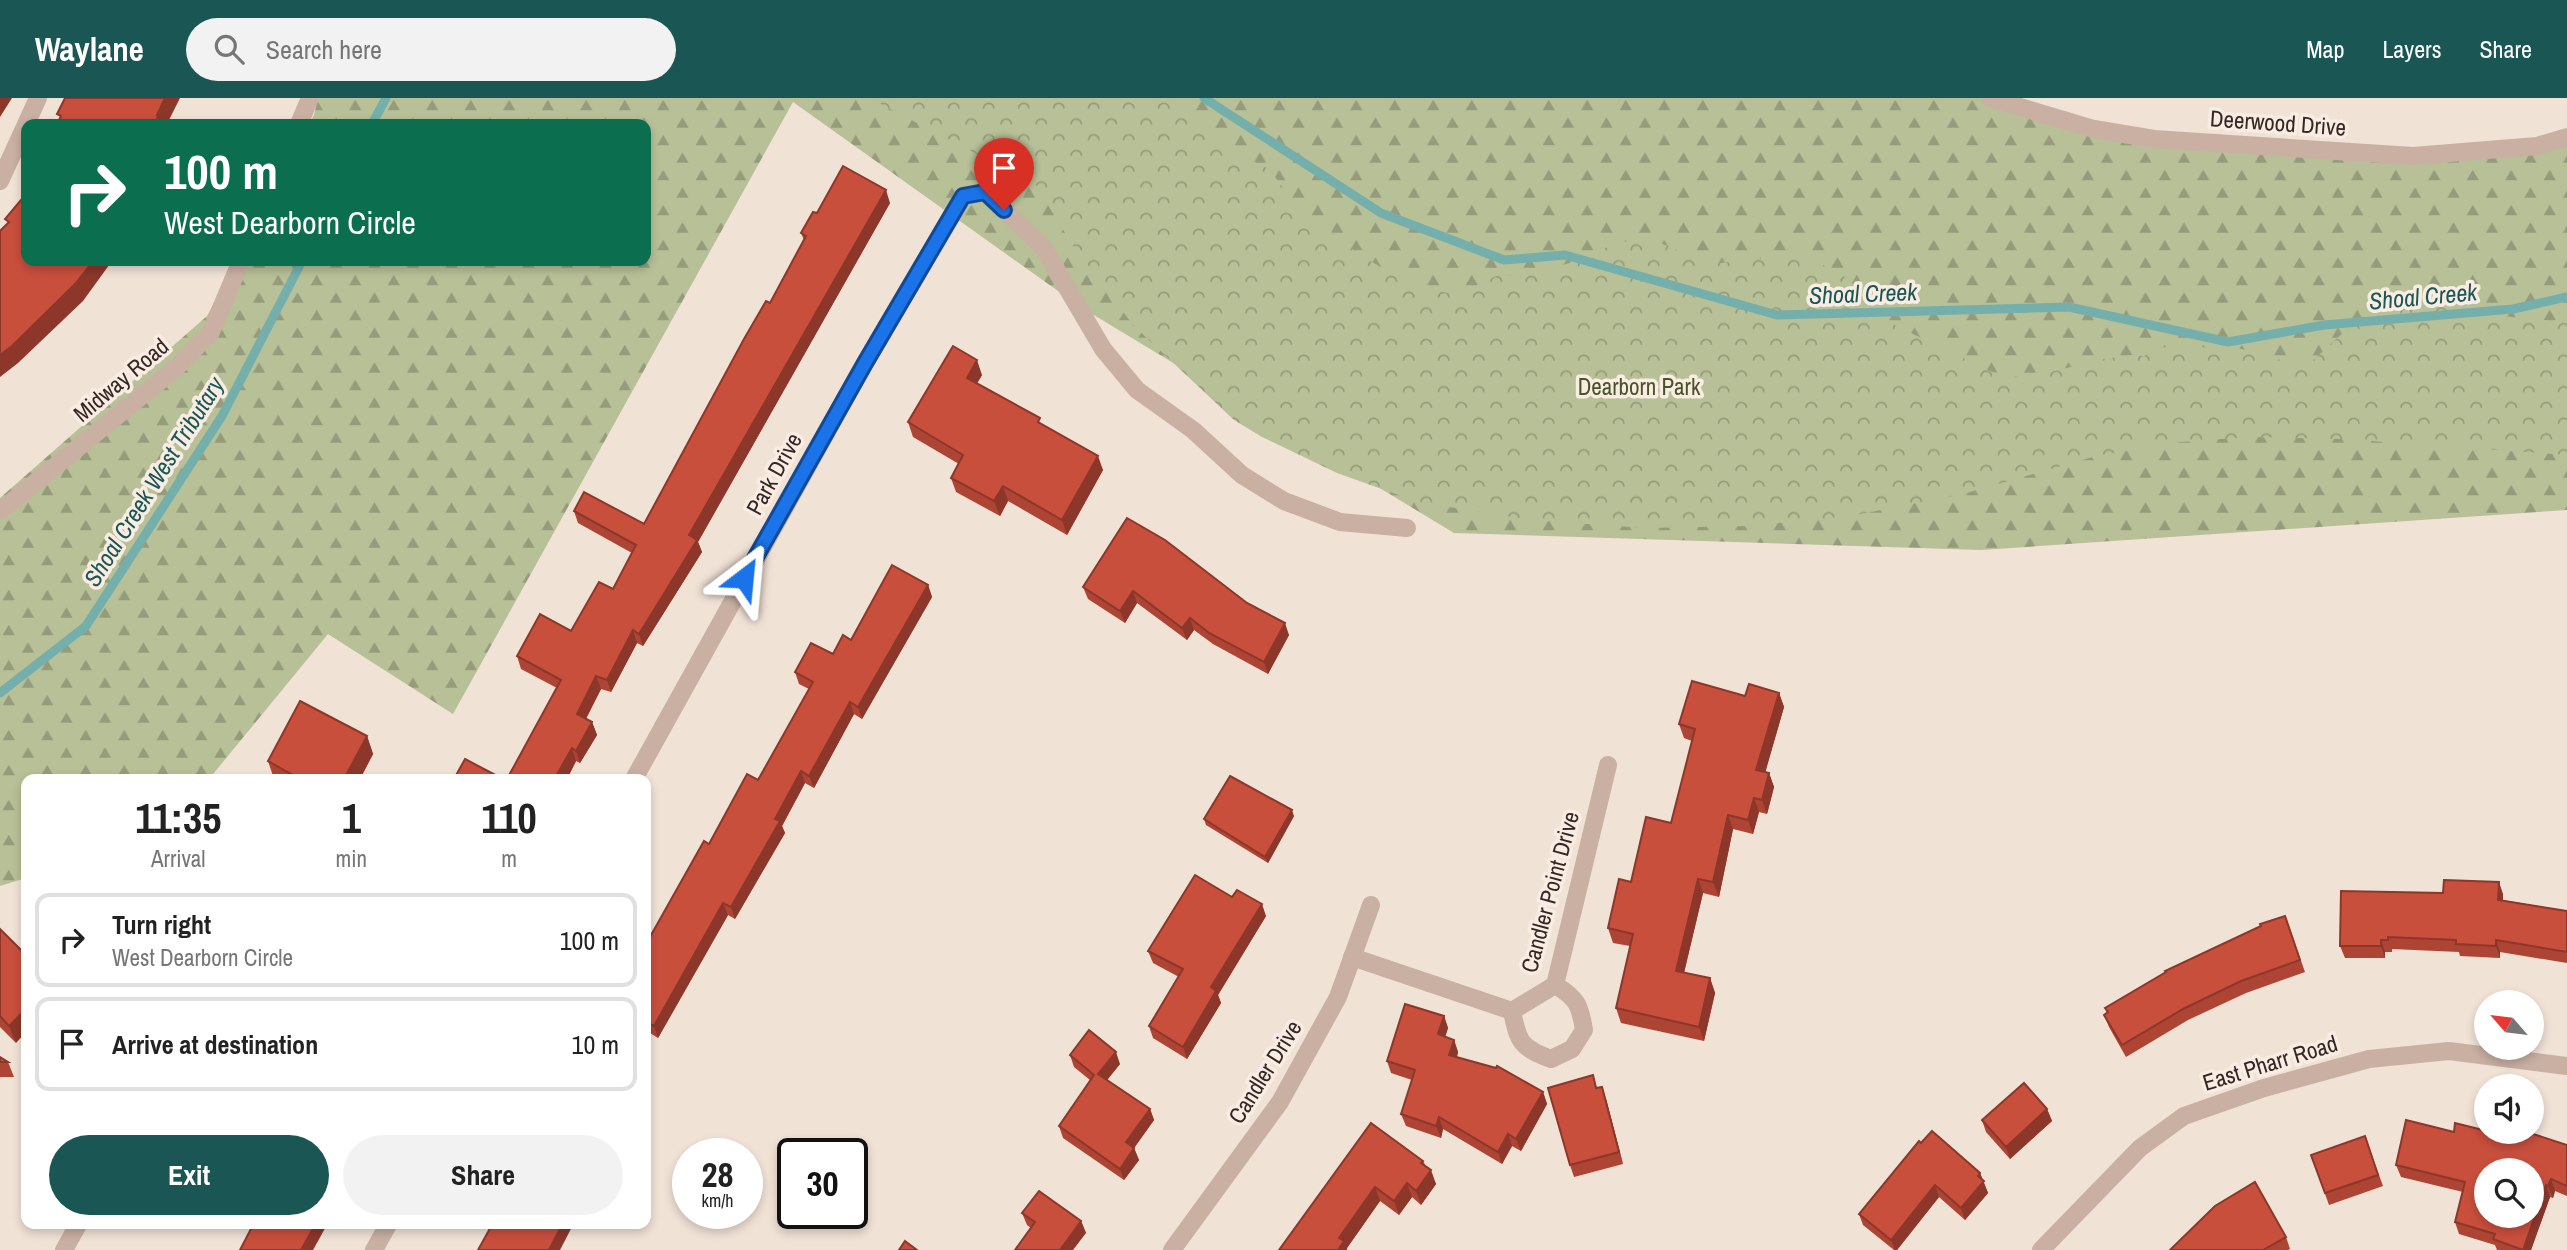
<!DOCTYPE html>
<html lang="en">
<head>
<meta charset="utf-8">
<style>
  :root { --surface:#fff; --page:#f2f2f2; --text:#222; --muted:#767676; --line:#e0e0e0; --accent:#1a5653 }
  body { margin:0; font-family:"Archivo Narrow",sans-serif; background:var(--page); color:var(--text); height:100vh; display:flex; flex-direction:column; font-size:26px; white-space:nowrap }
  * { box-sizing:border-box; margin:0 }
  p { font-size:23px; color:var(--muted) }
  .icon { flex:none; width:38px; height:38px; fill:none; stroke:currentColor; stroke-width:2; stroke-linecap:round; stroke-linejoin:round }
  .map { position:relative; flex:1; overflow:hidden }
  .side { position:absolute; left:21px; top:676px; width:630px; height:455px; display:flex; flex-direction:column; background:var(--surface); border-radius:14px; box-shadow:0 4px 10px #0003 }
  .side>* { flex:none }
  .top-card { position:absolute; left:21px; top:21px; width:630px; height:147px; border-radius:14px; box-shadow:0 4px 10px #0003; background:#0b6e4f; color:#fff; overflow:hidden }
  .needle { width:46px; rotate:298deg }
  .buttons { position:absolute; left:2474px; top:892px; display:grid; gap:14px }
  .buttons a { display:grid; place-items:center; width:70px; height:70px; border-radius:50%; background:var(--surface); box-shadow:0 4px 10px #0003; font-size:35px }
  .speed { position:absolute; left:672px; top:1040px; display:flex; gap:14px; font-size:35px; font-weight:700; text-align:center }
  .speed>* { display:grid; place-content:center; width:91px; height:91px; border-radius:50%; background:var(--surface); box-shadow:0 4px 10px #0003; line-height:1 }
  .speed small { font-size:18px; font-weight:400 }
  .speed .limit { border:4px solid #111; border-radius:10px; background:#fff; color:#111 }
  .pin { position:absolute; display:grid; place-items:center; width:60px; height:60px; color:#fff; margin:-72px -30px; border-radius:50% 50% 50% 0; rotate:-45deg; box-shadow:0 0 7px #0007 }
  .pin .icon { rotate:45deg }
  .me { position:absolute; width:77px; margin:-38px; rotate:29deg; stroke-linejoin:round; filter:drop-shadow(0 0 5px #0008) }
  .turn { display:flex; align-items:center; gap:24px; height:147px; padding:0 28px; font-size:32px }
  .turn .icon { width:91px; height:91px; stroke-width:2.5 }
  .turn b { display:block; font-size:49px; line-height:60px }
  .eta { display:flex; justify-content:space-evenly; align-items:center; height:119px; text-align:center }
  .eta b { font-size:42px; font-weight:700; line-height:49px }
  .button { display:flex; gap:14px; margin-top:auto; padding:14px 28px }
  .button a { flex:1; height:80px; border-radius:42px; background:var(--accent); color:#fff; font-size:28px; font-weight:700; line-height:80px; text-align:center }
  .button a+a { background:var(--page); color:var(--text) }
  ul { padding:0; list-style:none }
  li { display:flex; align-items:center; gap:21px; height:94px; margin:0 14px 10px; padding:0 14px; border:4px solid var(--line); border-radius:14px }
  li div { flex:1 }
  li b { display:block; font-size:26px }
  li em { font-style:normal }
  header { display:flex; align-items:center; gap:42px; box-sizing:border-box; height:98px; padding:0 35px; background:var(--accent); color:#fff }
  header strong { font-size:33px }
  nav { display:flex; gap:38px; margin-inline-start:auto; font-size:24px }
  .search { width:490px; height:63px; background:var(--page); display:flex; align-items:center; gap:18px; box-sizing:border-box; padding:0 24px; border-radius:38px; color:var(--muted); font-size:26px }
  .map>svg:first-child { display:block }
  .forest { fill:url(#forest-firs) }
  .park { fill:url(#park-crowns) }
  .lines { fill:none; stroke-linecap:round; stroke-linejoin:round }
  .stream { stroke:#75afab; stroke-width:9 }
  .street { stroke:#c9b0a3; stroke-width:18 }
  .wall { fill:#ad4434 }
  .shaded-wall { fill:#8d372b }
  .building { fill:#c94f3d; stroke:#8d372b; stroke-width:2; fill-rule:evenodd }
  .route-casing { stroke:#114b97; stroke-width:18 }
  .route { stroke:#1a73e8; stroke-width:12 }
  .labels { text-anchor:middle; stroke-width:7; stroke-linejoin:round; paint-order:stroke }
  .street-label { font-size:23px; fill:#342825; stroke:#f9ece3 }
  .park-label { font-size:23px; fill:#485328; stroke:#f9ece3 }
  .water-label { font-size:24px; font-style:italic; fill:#1a5653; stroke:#f9ece3 }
</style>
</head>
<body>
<header>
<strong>Waylane</strong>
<div class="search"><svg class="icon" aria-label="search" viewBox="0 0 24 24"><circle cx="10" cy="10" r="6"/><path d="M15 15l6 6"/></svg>Search here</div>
<nav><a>Map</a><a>Layers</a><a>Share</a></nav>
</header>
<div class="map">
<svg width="2567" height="1152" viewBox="0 0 2567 1152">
  <defs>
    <pattern id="forest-firs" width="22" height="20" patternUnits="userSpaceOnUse" patternTransform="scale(1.75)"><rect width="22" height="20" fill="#b7c097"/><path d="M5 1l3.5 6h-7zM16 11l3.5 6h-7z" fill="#969c7b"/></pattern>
    <pattern id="park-crowns" width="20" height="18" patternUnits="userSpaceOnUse" patternTransform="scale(1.75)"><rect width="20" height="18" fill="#b7c097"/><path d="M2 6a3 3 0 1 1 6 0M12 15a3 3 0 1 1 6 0" fill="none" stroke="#969c7b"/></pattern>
  </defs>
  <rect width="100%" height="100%" fill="#f1e2d6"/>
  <polygon class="forest" points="318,0 2020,0 2146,43 2525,53 2567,37 2567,412 1981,452 1454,435 1079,208 793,4 453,616 328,536 209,681 26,681 26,780 0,788 0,400 207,218 237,163 646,163 646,26 309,26 314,17"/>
  <polygon class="park" points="869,0 1167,0 1176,5 1218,46 1269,71 1295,106 1361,158 1403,181 1447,195 1472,190 1496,178 1533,177 1578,162 1614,146 1633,142 1660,145 1711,166 1795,157 1820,165 1845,179 1860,192 1880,220 1992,274 2027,280 2098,262 2131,257 2144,258 2159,250 2185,246 2213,251 2238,250 2281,262 2309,266 2345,233 2395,209 2422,202 2484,216 2550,223 2567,220 2567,357 2344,341 2250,339 2181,344 2100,357 1963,396 1850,418 1748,428 1645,430 1530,422 1418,404 1337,375 1262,339 1234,322 1133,227 1071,145 1036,87"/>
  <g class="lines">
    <g class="stream">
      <polyline points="1204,0 1381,115 1504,162 1565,157 1777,217 2069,209 2228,244 2324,227 2513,211 2567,199"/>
      <polyline points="372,26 386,0"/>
      <polyline points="0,595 86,528 222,318 302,163"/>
    </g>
    <g class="street">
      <polyline points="1990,0 2094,31 2154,41 2413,58 2537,48 2567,39"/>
      <polyline points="299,26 310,0"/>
      <polyline points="0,83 38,0"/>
      <polyline points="0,413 176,270 211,234 241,163"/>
      <polyline points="634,681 865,265 963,98 985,94 1043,149 1103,251 1137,292 1193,332 1242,377 1284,403 1340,424 1407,430"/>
      <polyline points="1352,859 1512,913 1555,887 1608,667"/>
      <path d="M1512 913C1518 944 1521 950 1551 961L1572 951 1584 932C1580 907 1577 900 1555 887"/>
      <polyline points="64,1152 79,1125"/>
      <polyline points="374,1152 389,1125"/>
      <polyline points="1172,1152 1280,1004 1338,899 1371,807"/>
      <polyline points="2041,1152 2140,1050 2184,1018 2264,990 2369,961 2449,953 2567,968"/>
    </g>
  </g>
  <g class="wall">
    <polygon points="890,105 698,444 702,454 643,548 637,545 611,594 601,591 586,621 592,624 597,637 580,665 576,663 567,681 507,681 557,590 521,571 517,558 571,533 613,491 632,455 578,425 574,413 644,426 770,205 804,142 801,135 817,115"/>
    <polygon points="982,277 977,285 1043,327 1103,372 1067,437 1008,403 1000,418 956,394 951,380 959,366 913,339 908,324"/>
    <polygon points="1127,420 1247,505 1289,537 1268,576 1213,546 1194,532 1187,542 1137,505 1125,525 1088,501 1083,489"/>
    <polygon points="928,487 932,499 862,621 854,616 814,690 805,685 782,728 785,735 735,821 728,817 658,940 650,935 646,943 646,846 709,746 758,682 809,591 799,586 795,574 833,556"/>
    <polygon points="1779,595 1784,609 1765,674 1769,675 1774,689 1767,716 1759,714 1753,736 1733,731 1719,799 1703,795 1684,875 1710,880 1715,895 1704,943 1621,925 1616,910 1630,848 1613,845 1608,830 1671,725 1692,643 1684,640 1679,626 1745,598"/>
    <polygon points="367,638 373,656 360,681 274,681 268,663"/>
    <polygon points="1294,718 1268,765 1206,727 1204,721"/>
    <polygon points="2503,796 2503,802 2567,813 2567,865 2500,854 2500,860 2460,858 2459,854 2392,851 2392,854 2385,854 2385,860 2345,860 2340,848"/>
    <polygon points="1232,799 1266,818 1218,897 1221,905 1187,961 1153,940 1149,928 1179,879 1153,865 1148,853"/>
    <polygon points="2285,818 2305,874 2246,895 2188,922 2126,959 2109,929 2104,917 2107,915 2105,910"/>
    <polygon points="0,831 16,945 0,929"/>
    <polygon points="1444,918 1448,930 1445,939 1454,942 1458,954 1457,960 1543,994 1547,1006 1521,1053 1512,1048 1502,1066 1443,1031 1441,1040 1406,1028 1401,1016 1412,982 1391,975 1387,963"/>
    <polygon points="1070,957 1120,966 1107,982 1150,1011 1154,1022 1134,1050 1139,1062 1124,1082 1063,1040 1059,1028 1090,982 1074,969"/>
    <polygon points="0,959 8,964 14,979 0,979"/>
    <polygon points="1597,990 1606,1001 1623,1066 1574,1079 1570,1067"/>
    <polygon points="2047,1011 2052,1023 2010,1061 1986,1034 1982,1022"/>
    <polygon points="1371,1025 1423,1063 1436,1086 1421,1107 1412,1099 1399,1117 1380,1103 1347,1150 1347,1152 1279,1152"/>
    <polygon points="2454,1034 2567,1047 2567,1098 2555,1093 2553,1100 2550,1099 2531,1152 2497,1152 2495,1147 2459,1136 2455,1124 2463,1094 2401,1079 2396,1067"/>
    <polygon points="2365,1038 2383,1088 2329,1107 2311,1057"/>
    <polygon points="1921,1045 1980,1075 1988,1095 1965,1122 1939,1099 1897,1152 1894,1152 1863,1127 1859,1116"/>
    <polygon points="1022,1115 1081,1123 1086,1135 1031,1130 1027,1127"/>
    <polygon points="493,1125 594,1125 593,1131 573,1127"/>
    <polygon points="2286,1139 2290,1151 2288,1152 2170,1152"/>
  </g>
  <g class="shaded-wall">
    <polygon points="0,0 12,0 0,19"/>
    <polygon points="165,0 180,0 167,26 154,26 157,17"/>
    <polygon points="886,92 890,105 698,444 702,454 643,548 639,536 689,437"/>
    <polygon points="93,163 112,163 83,203 18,265 0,279 0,257"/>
    <polygon points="977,262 982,277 972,294 967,280"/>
    <polygon points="1098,358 1103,372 1067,437 1062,422"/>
    <polygon points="1003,388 1008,403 1000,418 994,403"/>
    <polygon points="928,487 932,499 862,621 858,609"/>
    <polygon points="1133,493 1137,505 1125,525 1120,513"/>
    <polygon points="1190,520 1194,532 1187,542 1182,530"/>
    <polygon points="1285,525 1289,537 1268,576 1264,564"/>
    <polygon points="633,532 637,545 611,594 607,582"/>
    <polygon points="596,578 601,591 582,628 577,616"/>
    <polygon points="1779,595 1784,609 1762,686 1756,672"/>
    <polygon points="850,604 854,616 814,690 809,678"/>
    <polygon points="592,624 597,637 580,665 576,653"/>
    <polygon points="367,638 373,656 360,681 344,681"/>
    <polygon points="572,650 576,663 567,681 556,681"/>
    <polygon points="801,673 805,685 782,728 785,735 735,821 731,809 775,721"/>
    <polygon points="1769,675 1774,689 1767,716 1762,702"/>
    <polygon points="1754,700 1759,714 1753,736 1748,722"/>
    <polygon points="1292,712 1294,718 1268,765 1265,759"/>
    <polygon points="1728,717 1733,731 1719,799 1713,784"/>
    <polygon points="1698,781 1703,795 1681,887 1676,873"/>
    <polygon points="2499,784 2503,796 2502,814 2498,802"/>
    <polygon points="723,805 728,817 658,940 654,928"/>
    <polygon points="1262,806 1266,818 1218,897 1221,905 1187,961 1183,949 1211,889"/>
    <polygon points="2381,842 2385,854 2385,860 2381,848"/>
    <polygon points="2496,842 2500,854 2500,860 2496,848"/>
    <polygon points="1710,880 1715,895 1704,943 1699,929"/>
    <polygon points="26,911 26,934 16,945 9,928"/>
    <polygon points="1444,918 1448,930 1442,948 1438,936"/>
    <polygon points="646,924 650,935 646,943"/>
    <polygon points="1454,942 1458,954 1453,969 1449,957"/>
    <polygon points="1116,954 1120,966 1103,987 1098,976"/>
    <polygon points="1602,989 1606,1001 1623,1066 1619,1054"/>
    <polygon points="1543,994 1547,1006 1521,1053 1516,1041"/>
    <polygon points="1150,1011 1154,1022 1134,1050 1139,1062 1124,1082 1120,1071 1126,1044"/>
    <polygon points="2047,1011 2052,1023 2010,1061 2006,1049"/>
    <polygon points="1439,1019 1443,1031 1441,1040 1436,1028"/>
    <polygon points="1508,1036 1512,1048 1502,1066 1498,1054"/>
    <polygon points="1431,1072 1436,1086 1421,1107 1416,1093"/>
    <polygon points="1980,1075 1988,1095 1965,1122 1961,1110"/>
    <polygon points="2551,1081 2555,1093 2553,1100 2548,1088"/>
    <polygon points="1407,1085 1412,1099 1399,1117 1394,1103"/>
    <polygon points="1935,1087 1939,1099 1897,1152 1895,1152 1891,1142"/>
    <polygon points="2546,1087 2550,1099 2531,1152 2523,1152"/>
    <polygon points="1375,1089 1380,1103 1347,1150 1347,1152 1338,1152 1339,1140"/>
    <polygon points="1081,1123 1086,1135 1073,1152 1060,1152"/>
    <polygon points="316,1125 328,1125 313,1152 301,1152"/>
    <polygon points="563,1125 573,1125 573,1127 560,1152 549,1152"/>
  </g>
  <g class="building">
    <polygon points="65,0 165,0 157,17 159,17 154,26 57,26 61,18 57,16"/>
    <polygon points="843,68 886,92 689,437 697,442 639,536 633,532 607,582 596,578 577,616 592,624 576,653 572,650 555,680 553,679 552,681 507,681 561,582 517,558 540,516 571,533 599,484 613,491 636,447 574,413 584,394 644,426 744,241 766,203 770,205 806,138 801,135 813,114 817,115"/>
    <polygon points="26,96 26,163 93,163 76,185 12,248 0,257 0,133 9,124 5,121"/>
    <polygon points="953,248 977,262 967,280 1040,320 1038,324 1098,358 1062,422 1003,388 994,403 951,380 963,357 908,324"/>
    <polygon points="1127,420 1165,442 1247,505 1285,525 1264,564 1209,535 1190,520 1182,530 1133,493 1120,513 1083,489"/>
    <polygon points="892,467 928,487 858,609 850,604 809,678 801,673 775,721 780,723 731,809 723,805 654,928 646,924 646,846 704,743 709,746 747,676 758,682 813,584 795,574 811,545 833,556 843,537 851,542"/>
    <polygon points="1692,583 1745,598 1749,586 1779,595 1756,672 1769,675 1762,702 1754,700 1748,722 1728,717 1713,784 1698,781 1676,873 1710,880 1699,929 1616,910 1633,836 1608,830 1619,781 1631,784 1646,719 1671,725 1695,631 1679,626"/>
    <polygon points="300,603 367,638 344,681 300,681 268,663"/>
    <polygon points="465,661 503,681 454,681"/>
    <polygon points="1230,678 1292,712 1265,759 1204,721"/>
    <polygon points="1195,777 1232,799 1237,792 1262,806 1211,889 1216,893 1183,949 1149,928 1183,871 1148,853"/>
    <polygon points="2444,782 2499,784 2498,802 2567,813 2567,854 2496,842 2496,848 2456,846 2456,842 2388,839 2388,842 2381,842 2381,848 2340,848 2341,793 2443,795"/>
    <polygon points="2285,818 2300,862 2241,883 2183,911 2122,947 2104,917 2108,914 2105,910 2166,874 2165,873 2261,828 2260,826"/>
    <polygon points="0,831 26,857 26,911 9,928 0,918"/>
    <polygon points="1405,906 1444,918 1438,936 1454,942 1449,957 1496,970 1497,968 1543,994 1516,1041 1508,1036 1498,1054 1439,1019 1436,1028 1401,1016 1415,972 1387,963"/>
    <polygon points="1089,932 1116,954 1098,976 1150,1011 1126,1044 1134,1050 1120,1071 1059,1028 1094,977 1070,957"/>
    <polygon points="0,959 8,964 0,964"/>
    <polygon points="1593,977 1596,990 1602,989 1619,1054 1570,1067 1548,990"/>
    <polygon points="2024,985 2047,1011 2006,1049 1982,1022"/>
    <path d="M2406 1022 2454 1034 2455 1025 2487 1033V1034H2493L2514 1039 2516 1034H2527L2567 1047V1088L2551 1081 2548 1088 2546 1087 2523 1152 2493 1141 2495 1136 2455 1124 2465 1084 2396 1067ZM2487 1073H2532V1118H2487Z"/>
    <polygon points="1371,1025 1423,1063 1421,1065 1431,1072 1416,1093 1407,1085 1394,1103 1375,1089 1339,1140 1344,1143 1338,1152 1279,1152"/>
    <polygon points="1932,1033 1980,1075 1978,1078 1984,1083 1961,1110 1935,1087 1891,1142 1859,1116 1919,1043 1921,1045"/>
    <polygon points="2365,1038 2378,1077 2325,1095 2311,1057"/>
    <polygon points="2255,1084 2286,1139 2263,1152 2170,1152 2215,1108"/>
    <polygon points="1039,1093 1081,1123 1060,1152 1015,1152 1035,1124 1022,1115"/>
    <polygon points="254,1125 316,1125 301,1152 240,1152"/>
    <polygon points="493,1125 563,1125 549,1152 478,1152"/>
    <polygon points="905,1143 917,1152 899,1152"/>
  </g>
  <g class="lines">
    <g class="route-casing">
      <polyline id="route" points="744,480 865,265 963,98 985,94 1004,112"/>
    </g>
    <use href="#route" class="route"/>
  </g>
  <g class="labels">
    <g class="street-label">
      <text transform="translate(2278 25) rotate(4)" y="8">Deerwood Drive</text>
      <text transform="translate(121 282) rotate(-40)" y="8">Midway Road</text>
      <text transform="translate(774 376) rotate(-61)" y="8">Park Drive</text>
      <text transform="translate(1550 794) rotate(-75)" y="8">Candler Point Drive</text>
      <text transform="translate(2270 965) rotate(-17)" y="8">East Pharr Road</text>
      <text transform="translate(1265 974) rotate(-58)" y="8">Candler Drive</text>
    </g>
    <g class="park-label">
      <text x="1639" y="297">Dearborn Park</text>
    </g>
    <g class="water-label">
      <text transform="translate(1863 196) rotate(-2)" y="8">Shoal Creek</text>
      <text transform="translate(2423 199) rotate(-5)" y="8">Shoal Creek</text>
      <text transform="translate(154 384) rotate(-58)" y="8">Shoal Creek West Tributary</text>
    </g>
  </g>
</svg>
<div class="buttons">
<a><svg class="needle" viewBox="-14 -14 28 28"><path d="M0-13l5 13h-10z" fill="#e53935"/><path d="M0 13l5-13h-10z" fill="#767676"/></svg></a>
<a><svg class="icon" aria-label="sound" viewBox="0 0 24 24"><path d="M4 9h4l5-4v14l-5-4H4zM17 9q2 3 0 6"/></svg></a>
<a><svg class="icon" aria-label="search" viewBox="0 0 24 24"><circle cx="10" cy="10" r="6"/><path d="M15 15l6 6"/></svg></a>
</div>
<div class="speed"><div>28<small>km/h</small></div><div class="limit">30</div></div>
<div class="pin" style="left:1004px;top:112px;background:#d93025"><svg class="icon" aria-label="arrive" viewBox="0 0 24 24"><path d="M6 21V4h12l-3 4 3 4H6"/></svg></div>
<svg class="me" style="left:744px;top:480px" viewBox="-20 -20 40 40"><path d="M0-17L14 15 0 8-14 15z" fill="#1a73e8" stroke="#fff" stroke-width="4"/></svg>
<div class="top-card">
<div class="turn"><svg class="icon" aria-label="right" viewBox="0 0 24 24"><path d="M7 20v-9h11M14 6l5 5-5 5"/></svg><div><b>100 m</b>West Dearborn Circle</div></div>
</div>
<section class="side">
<div class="eta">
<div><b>11:35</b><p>Arrival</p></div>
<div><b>1</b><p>min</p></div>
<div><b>110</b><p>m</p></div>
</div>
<ul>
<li><svg class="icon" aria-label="right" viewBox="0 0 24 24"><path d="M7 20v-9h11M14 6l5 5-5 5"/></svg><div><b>Turn right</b><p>West Dearborn Circle</p></div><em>100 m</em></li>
<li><svg class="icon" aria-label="arrive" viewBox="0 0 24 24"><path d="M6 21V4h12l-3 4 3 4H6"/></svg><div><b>Arrive at destination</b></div><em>10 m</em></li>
</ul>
<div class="button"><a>Exit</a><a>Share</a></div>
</section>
</div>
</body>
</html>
